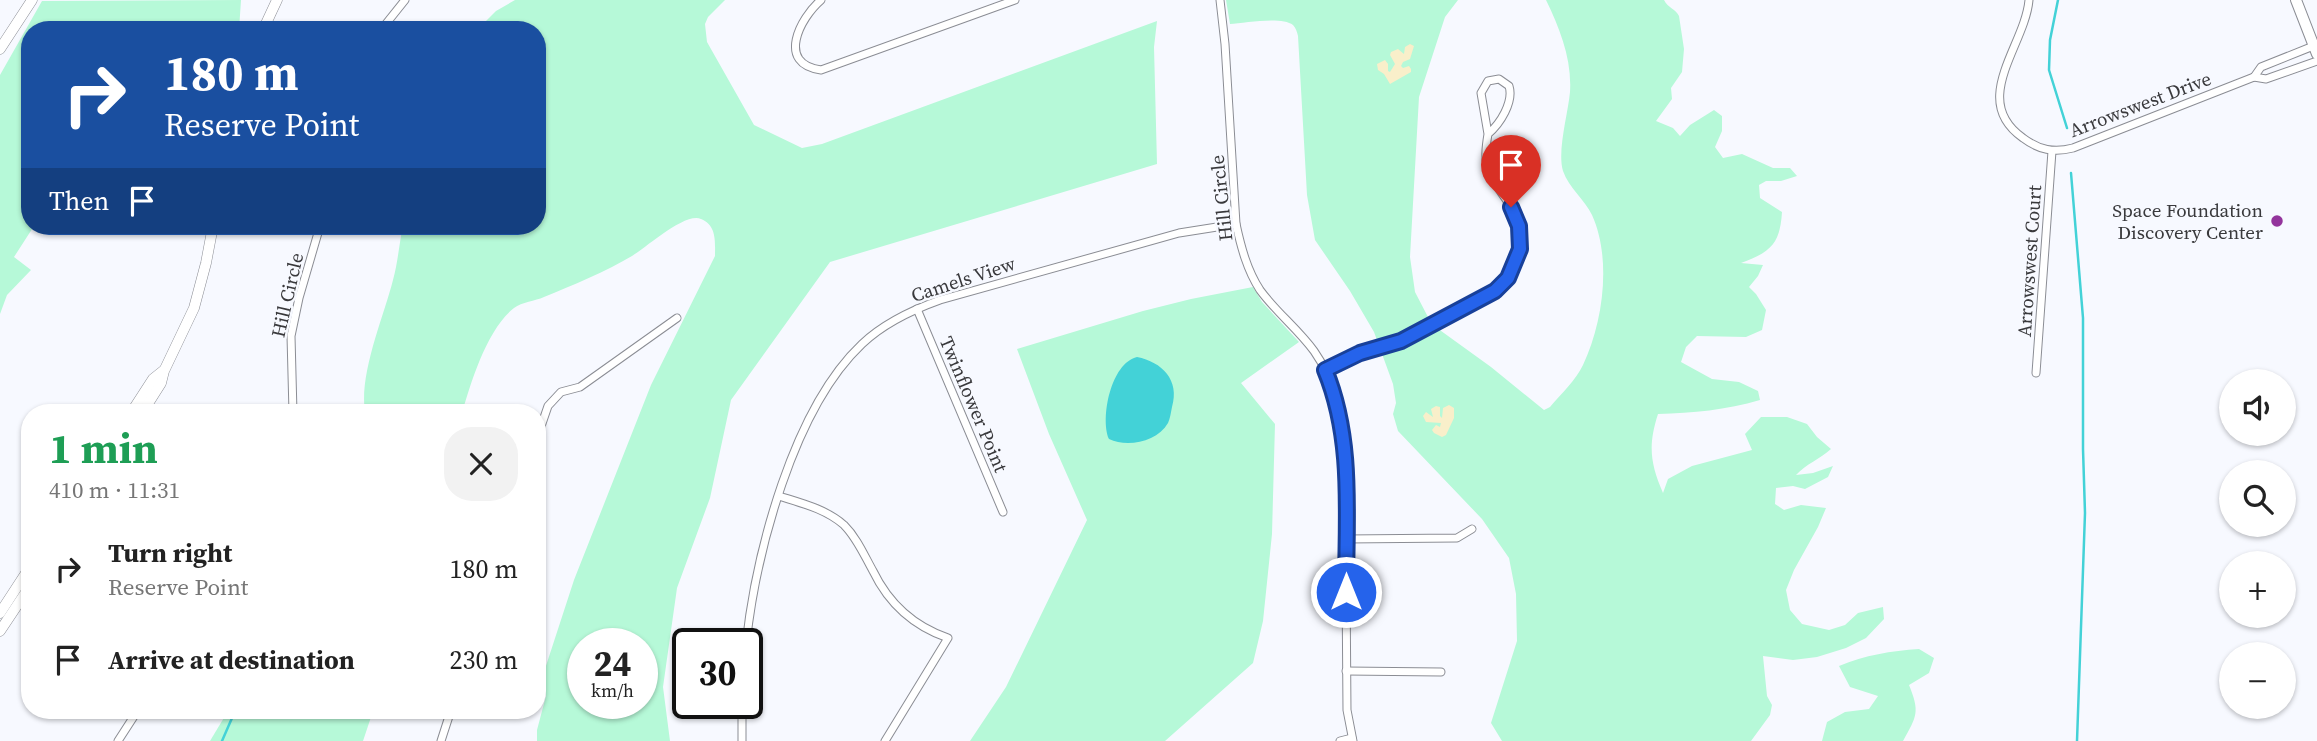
<!DOCTYPE html>
<html lang="en">
<head>
<meta charset="utf-8">
<style>
  :root { --surface:#fff; --page:#f2f2f2; --text:#222; --muted:#767676 }
  body { margin:0; font-family:"Source Serif 4",serif; background:var(--page); color:var(--text); height:100vh; display:flex; flex-direction:column; font-size:26px; white-space:nowrap }
  * { box-sizing:border-box; margin:0 }
  p { font-size:23px; color:var(--muted) }
  .icon { flex:none; width:38px; height:38px; fill:none; stroke:currentColor; stroke-width:2; stroke-linecap:round; stroke-linejoin:round }
  .map { position:relative; flex:1; overflow:hidden }
  .side { position:absolute; left:21px; top:404px; width:525px; height:315px; display:flex; flex-direction:column; background:var(--surface); border-radius:28px; box-shadow:0 2px 5px #0004 }
  .side>* { flex:none }
  .top-card { position:absolute; left:21px; top:21px; width:525px; height:214px; border-radius:28px; box-shadow:0 2px 5px #0004; background:#1a4fa0; color:#fff; overflow:hidden }
  .fabs { position:absolute; left:2219px; top:369px; display:grid; gap:14px }
  .fabs a { display:grid; place-items:center; width:77px; height:77px; border-radius:50%; background:var(--surface); box-shadow:0 2px 5px #0004; font-size:35px }
  .speed { position:absolute; left:567px; top:628px; display:flex; gap:14px; font-size:35px; font-weight:700; text-align:center }
  .speed>* { display:grid; place-content:center; width:91px; height:91px; border-radius:50%; background:var(--surface); box-shadow:0 2px 5px #0004; line-height:1 }
  .speed small { font-size:18px; font-weight:400 }
  .speed .limit { border:4px solid #111; border-radius:10px; background:#fff; color:#111 }
  .pin { position:absolute; display:grid; place-items:center; width:60px; height:60px; color:#fff; margin:-72px -30px; border-radius:50% 50% 50% 0; rotate:-45deg; box-shadow:0 0 7px #0007 }
  .pin .icon { rotate:45deg }
  .me { position:absolute; width:77px; margin:-38px; rotate:0deg; stroke-linejoin:round; filter:drop-shadow(0 0 5px #0008) }
  .turn { display:flex; align-items:center; gap:24px; height:147px; padding:0 28px; font-size:32px }
  .turn .icon { width:91px; height:91px; stroke-width:2.5 }
  .turn b { display:block; font-size:49px; line-height:60px }
  .then { display:flex; align-items:center; height:66px; padding:0 28px; background:#0003; gap:14px; font-size:26px }
  .round { display:grid; place-items:center; flex:none; width:74px; height:74px; border-radius:28px; background:var(--page) }
  .head { display:flex; align-items:center; justify-content:space-between; height:119px; padding:0 28px }
  h1 { font-size:42px; font-weight:700; line-height:52px; color:#1e9e55 }
  ul { padding:0; list-style:none }
  li { display:flex; align-items:center; gap:21px; height:91px; padding:0 28px }
  li div { flex:1 }
  li b { display:block; font-size:26px }
  li em { font-style:normal }
  .map>svg:first-child { display:block }
  .green { fill:#b6f9d8; fill-rule:evenodd }
  .sand { fill:#f9efca }
  .water { fill:#43d2d7 }
  .lines { fill:none; stroke-linecap:round; stroke-linejoin:round }
  .stream { stroke:#43d2d7; stroke-width:2.5 }
  .street-casing { stroke:#8b8d94; stroke-width:9 }
  .secondary-casing { stroke:#8b8d94; stroke-width:11 }
  .primary-casing { stroke:#8b8d94; stroke-width:12 }
  .street { stroke:#fff; stroke-width:7 }
  .secondary { stroke:#fff; stroke-width:10 }
  .primary { stroke:#fff; stroke-width:10 }
  .route-casing { stroke:#184099; stroke-width:18 }
  .route { stroke:#2563eb; stroke-width:12 }
  .poi-dot { fill:#93349c; stroke:#f7f9ff; stroke-width:2.5 }
  .labels { text-anchor:middle; stroke-width:5; stroke-linejoin:round; paint-order:stroke }
  .street-label { font-size:19px; fill:#39393c; stroke:#f7f9ff }
  .poi-label { font-size:19px; fill:#39393c; stroke:#f7f9ff; text-anchor:end }
</style>
</head>
<body>
<div class="map">
<svg width="2317" height="741" viewBox="0 0 2317 741">
  <rect width="100%" height="100%" fill="#f7f9ff"/>
  <g class="green">
    <polygon points="241,0 239,30 30,30 30,226 34,226 14,257 31,270 7,295 0,314 0,75 42,1"/>
    <path d="M515 0H725L708 17 705 24 707 42 754 125 802 148 822 144 1157 21 1154 47 1157 164 830 262 731 400 710 498 677 588 663 687 670 741H537V730L546 696 543 675 574 580 651 385 715 256C715 243 717 225 701 219 685 212 646 248 632 256 607 271 571 286 544 297 535 301 522 302 514 308 487 329 471 382 462 413H365C359 373 383 319 393 280 398 262 399 244 403 226H537V30H477L496 11ZM583 644H642V704H583Z"/>
    <path d="M1226 0H1458L1445 17 1419 97 1410 257 1415 292 1429 319 1437 328 1491 367 1544 410 1550 407C1561 394 1576 380 1583 365 1603 323 1612 259 1592 215 1585 200 1569 188 1563 171 1557 151 1568 114 1570 92 1572 59 1560 29 1546 0H1664C1668 8 1676 9 1679 16L1684 49 1682 72 1671 88 1672 99 1656 121 1673 128 1680 136 1690 125 1714 110 1722 116V131L1715 147 1723 158 1742 154 1773 168H1790L1797 176 1781 181H1766L1759 185 1760 198 1782 212C1780 244 1771 252 1741 263L1763 265 1758 276 1749 287 1756 294 1766 310 1762 330 1746 337 1697 336 1686 347 1681 362 1712 379 1739 382 1758 391 1760 400C1726 410 1693 413 1658 414 1648 445 1650 463 1663 493L1668 479 1692 466 1752 450 1745 434 1761 417H1787L1807 424 1817 437 1831 449C1820 459 1806 464 1796 475L1813 473 1833 466 1828 477 1805 489 1793 486 1776 488 1775 504 1784 510 1801 505 1826 508 1818 527 1794 570 1786 590 1790 610 1802 624 1829 630 1845 625 1858 613 1883 607 1884 619 1866 638 1846 648 1817 657 1793 660 1763 656 1767 696 1772 705 1770 715 1751 741H1502L1491 723 1517 641 1516 594 1509 558 1482 519 1398 431 1393 414 1396 403 1393 384 1374 332 1350 291 1315 240 1307 195 1298 36C1297 32 1296 28 1293 25 1282 16 1244 23 1230 24Z"/>
    <polygon points="1253,287 1262,302 1299,342 1241,383 1275,424 1272,534 1263,621 1253,663 1165,741 970,741 1006,687 1087,520 1049,434 1017,349 1143,311 1191,299"/>
    <path d="M1919 649 1934 658 1929 673 1909 685C1920 712 1917 716 1903 741H1822L1827 722 1845 712 1869 709 1878 696 1850 687 1839 666C1865 655 1891 651 1919 649Z"/>
    <polygon points="228,711 373,711 363,741 210,741"/>
  </g>
  <g class="sand">
    <polygon points="1410,44 1414,46 1410,59 1403,62 1401,66 1403,68 1409,66 1411,69 1411,72 1390,84 1384,74 1378,70 1377,64 1385,60 1388,64 1388,71 1390,72 1395,64 1390,55 1391,52 1398,49 1404,54 1405,47"/>
    <polygon points="1449,405 1454,408 1454,418 1446,435 1442,437 1434,433 1432,430 1436,425 1440,427 1441,423 1426,422 1423,416 1426,412 1433,417 1431,409 1436,406 1440,407 1440,416 1442,418 1443,408"/>
  </g>
  <path class="water" d="M1137 357C1162 362 1180 380 1172 407 1171 412 1170 419 1168 423 1157 442 1127 448 1109 439 1100 418 1111 363 1137 357Z"/>
  <g class="lines">
    <g class="stream">
      <polyline points="2058,0 2050,40 2049,70 2067,128"/>
      <polyline points="2071,173 2083,318 2083,449 2085,513 2077,741"/>
      <polyline points="222,741 232,718 239,710"/>
    </g>
    <g class="street-casing">
      <g id="street">
        <path d="M821 0C800 18 776 64 821 70L1015 0"/>
        <path d="M1220 0 1225 44 1236 224C1241 247 1247 270 1260 290 1276 312 1298 329 1314 351 1335 381 1343 419 1345 454L1347 710 1353 741"/>
        <path d="M2029 0C2025 46 1969 100 2023 138 2039 150 2054 153 2073 148L2254 77 2261 67 2316 45"/>
        <polyline points="381,30 405,0"/>
        <polyline points="2254,77 2266,79 2317,61"/>
        <polyline points="917,309 1003,512"/>
        <path d="M1325 370 1360 353 1401 341 1485 297C1517 278 1530 242 1512 209 1505 196 1494 185 1489 172 1484 160 1486 146 1488 134 1500 124 1514 102 1509 86L1499 79 1488 81 1481 93 1488 134"/>
        <polyline points="2036,373 2052,151"/>
        <polyline points="293,413 291,336 299,298 320,226"/>
        <polyline points="537,438 548,406 561,392 580,387 677,318"/>
        <path d="M779 496C801 503 826 509 844 525 857 538 864 555 873 571 889 604 913 626 948 638L885 741"/>
        <polyline points="1346,539 1457,538 1472,529"/>
        <path d="M746 644C756 553 793 409 862 344 884 323 912 310 940 300L1179 233 1236 224"/>
        <polyline points="1346,671 1441,672"/>
        <polyline points="118,741 138,710"/>
        <polyline points="441,741 451,710"/>
        <polyline points="742,741 742,704"/>
        <polyline points="1340,741 1352,738"/>
      </g>
    </g>
    <g class="secondary-casing">
      <g id="secondary">
        <polyline points="263,30 277,0"/>
        <polyline points="0,49 32,0"/>
        <polyline points="131,413 153,379 163,371"/>
        <polyline points="142,413 161,383 164,371 194,308 206,263 213,226"/>
        <polyline points="0,613 30,567"/>
        <polyline points="0,631 30,586"/>
      </g>
    </g>
    <g class="primary-casing">
      <polyline id="primary" points="2296,0 2317,54"/>
    </g>
    <use href="#street" class="street"/>
    <use href="#secondary" class="secondary"/>
    <use href="#primary" class="primary"/>
  </g>
  <g class="lines">
    <g class="route-casing">
      <path id="route" d="M1346 592C1346 517 1354 440 1325 370L1360 353 1401 341 1495 291 1508 278 1520 249 1519 226 1511 207"/>
    </g>
    <use href="#route" class="route"/>
  </g>
  <circle class="poi-dot" cx="2277" cy="221" r="7"/>
  <g class="labels">
    <g class="street-label">
      <text transform="translate(2140 104) rotate(-21)" y="7">Arrowswest Drive</text>
      <text transform="translate(1221 198) rotate(-96)" y="7">Hill Circle</text>
      <text transform="translate(2029 261) rotate(-86)" y="7">Arrowswest Court</text>
      <text transform="translate(963 279) rotate(-18)" y="7">Camels View</text>
      <text transform="translate(287 295) rotate(-77)" y="7">Hill Circle</text>
      <text transform="translate(974 404) rotate(67)" y="7">Twinflower Point</text>
    </g>
    <g class="poi-label">
      <text x="2263" y="217">Space Foundation<tspan x="2263" dy="22">Discovery Center</tspan></text>
    </g>
  </g>
</svg>
<div class="fabs">
<a><svg class="icon" aria-label="sound" viewBox="0 0 24 24"><path d="M4 9h4l5-4v14l-5-4H4zM17 9q2 3 0 6"/></svg></a>
<a><svg class="icon" aria-label="search" viewBox="0 0 24 24"><circle cx="10" cy="10" r="6"/><path d="M15 15l6 6"/></svg></a>
<a>+</a>
<a>−</a>
</div>
<div class="speed"><div>24<small>km/h</small></div><div class="limit">30</div></div>
<div class="pin" style="left:1511px;top:207px;background:#d93025"><svg class="icon" aria-label="arrive" viewBox="0 0 24 24"><path d="M6 21V4h12l-3 4 3 4H6"/></svg></div>
<svg class="me" style="left:1346px;top:592px" viewBox="-20 -20 40 40"><circle r="17" fill="#2563eb" stroke="#fff" stroke-width="3"/><path d="M0-11L8 9 0 5-8 9z" fill="#fff"/></svg>
<div class="top-card">
<div class="turn"><svg class="icon" aria-label="right" viewBox="0 0 24 24"><path d="M7 20v-9h11M14 6l5 5-5 5"/></svg><div><b>180 m</b>Reserve Point</div></div>
<div class="then">Then<svg class="icon" aria-label="arrive" viewBox="0 0 24 24"><path d="M6 21V4h12l-3 4 3 4H6"/></svg></div>
</div>
<section class="side">
<div class="head"><div><h1>1 min</h1><p>410 m · 11:31</p></div><a class="round"><svg class="icon" aria-label="close" viewBox="0 0 24 24"><path d="M6 6l12 12M18 6L6 18"/></svg></a></div>
<ul>
<li><svg class="icon" aria-label="right" viewBox="0 0 24 24"><path d="M7 20v-9h11M14 6l5 5-5 5"/></svg><div><b>Turn right</b><p>Reserve Point</p></div><em>180 m</em></li>
<li><svg class="icon" aria-label="arrive" viewBox="0 0 24 24"><path d="M6 21V4h12l-3 4 3 4H6"/></svg><div><b>Arrive at destination</b></div><em>230 m</em></li>
</ul>
</section>
</div>
</body>
</html>
